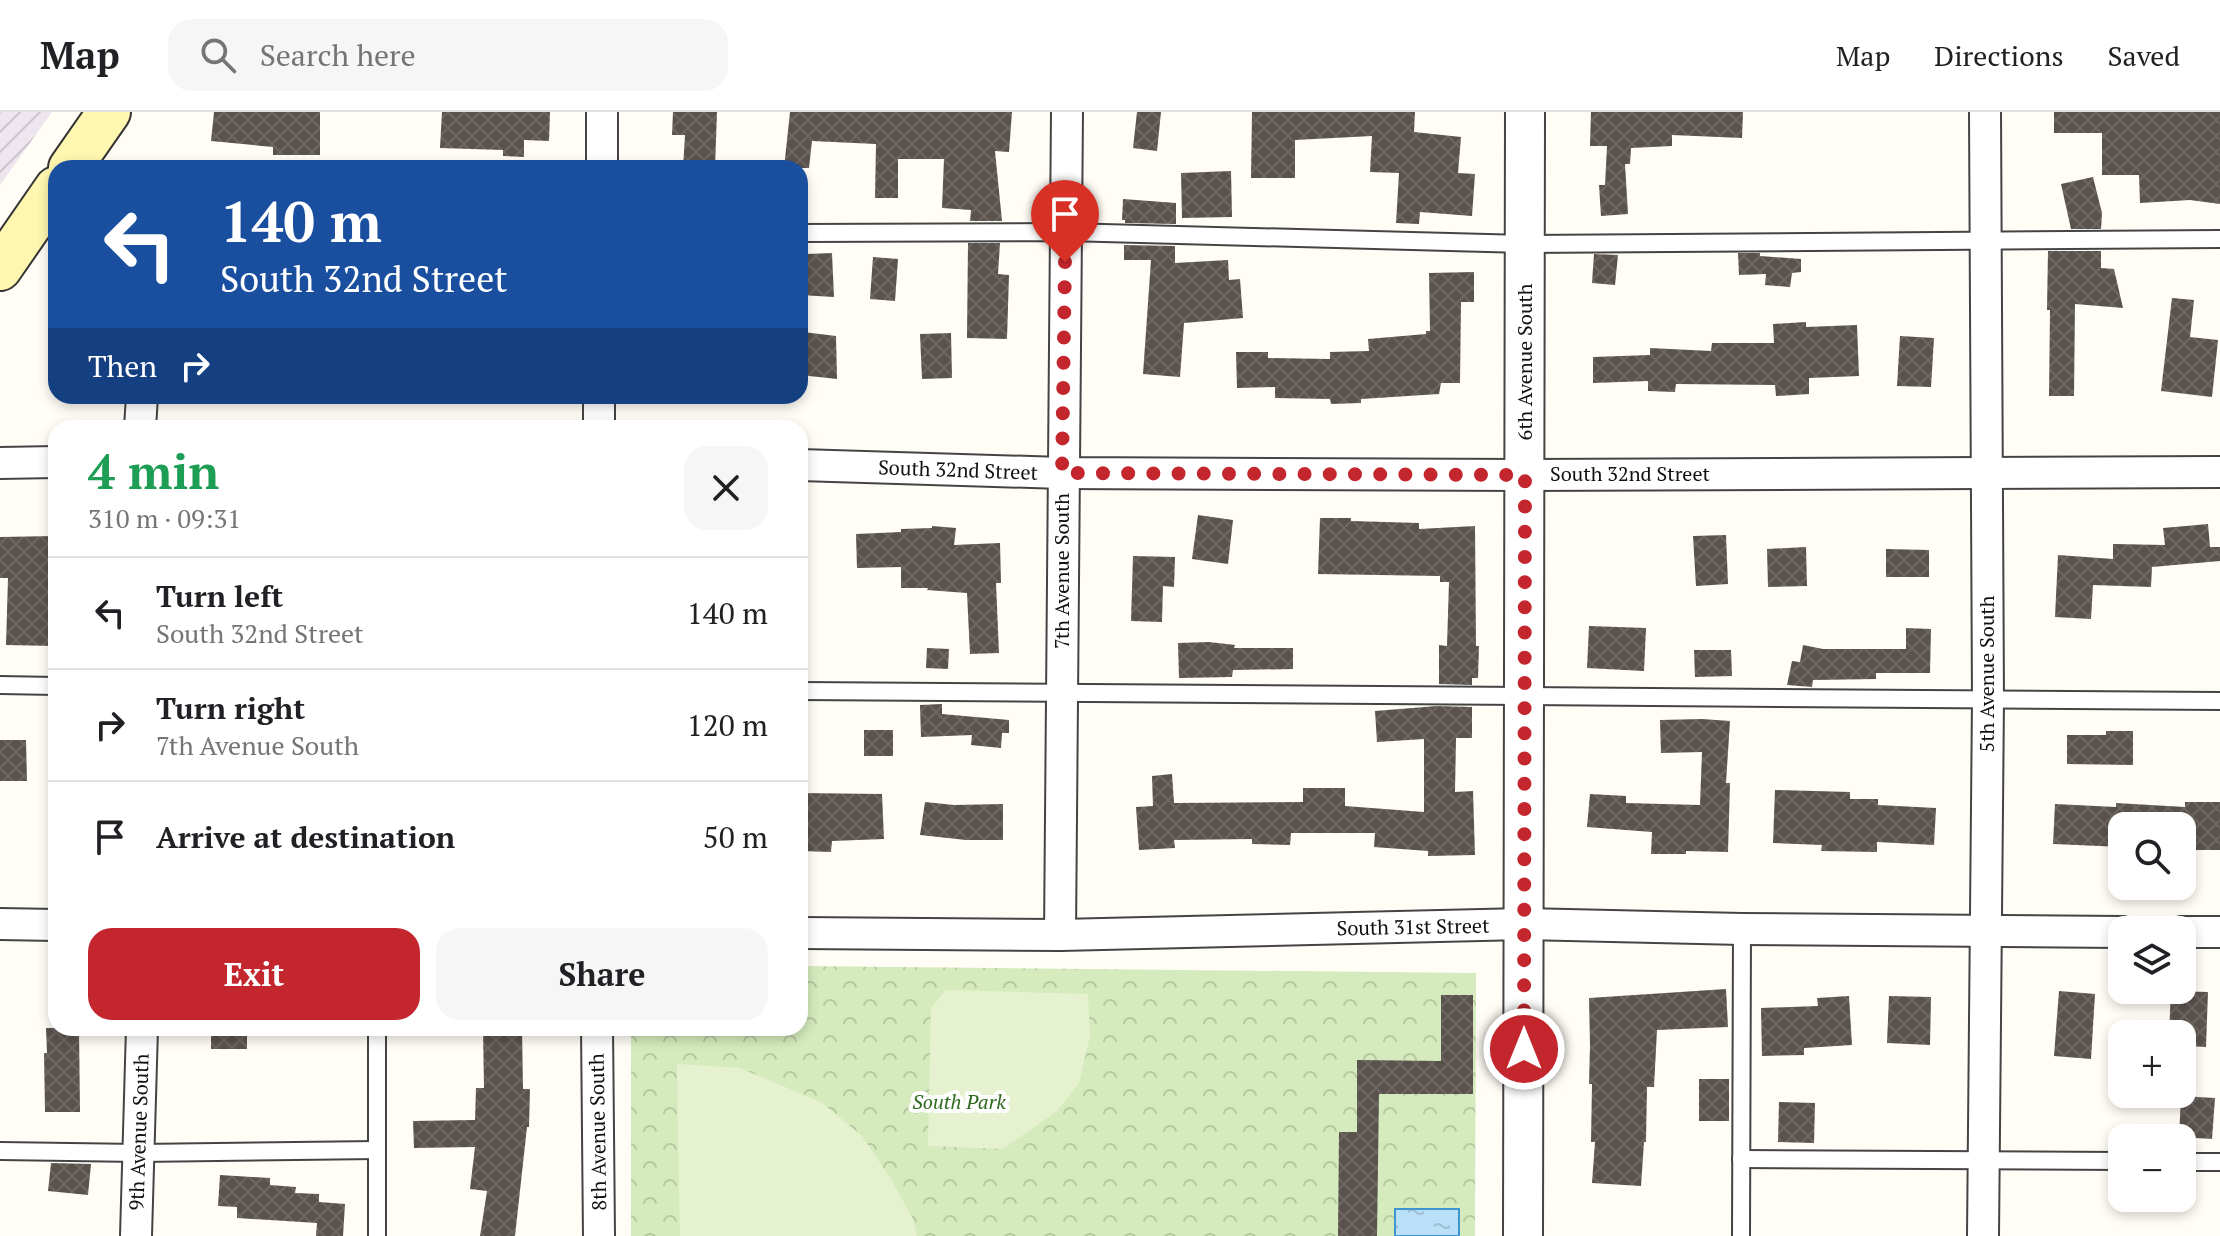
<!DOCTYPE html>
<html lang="en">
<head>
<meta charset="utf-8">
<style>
  :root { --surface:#fff; --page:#f6f6f6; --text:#202124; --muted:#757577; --line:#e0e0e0; --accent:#c4262e }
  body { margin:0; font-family:"PT Serif",serif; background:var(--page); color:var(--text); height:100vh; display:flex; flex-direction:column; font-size:30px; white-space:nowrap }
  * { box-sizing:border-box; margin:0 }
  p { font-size:26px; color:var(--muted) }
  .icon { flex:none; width:44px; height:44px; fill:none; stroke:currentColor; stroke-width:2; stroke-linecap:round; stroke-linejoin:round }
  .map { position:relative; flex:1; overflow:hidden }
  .drawer { position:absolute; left:48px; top:308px; width:760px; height:616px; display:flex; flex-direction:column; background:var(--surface); border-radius:24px; box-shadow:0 4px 12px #0003 }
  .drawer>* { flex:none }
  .hud { position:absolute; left:48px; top:48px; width:760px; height:244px; border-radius:24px; box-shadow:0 4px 12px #0003; background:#1a4fa0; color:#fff; overflow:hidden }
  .controls { position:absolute; left:2108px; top:700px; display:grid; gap:16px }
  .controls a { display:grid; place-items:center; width:88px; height:88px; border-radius:16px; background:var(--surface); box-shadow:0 4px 12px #0003; font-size:40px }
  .pin { position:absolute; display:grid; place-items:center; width:68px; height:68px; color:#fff; margin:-82px -34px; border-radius:50% 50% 50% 0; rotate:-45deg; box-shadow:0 0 8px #0007 }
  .pin .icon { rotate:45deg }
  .me { position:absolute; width:88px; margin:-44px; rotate:0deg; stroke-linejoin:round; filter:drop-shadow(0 0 6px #0008) }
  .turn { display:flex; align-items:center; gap:28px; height:168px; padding:0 40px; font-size:36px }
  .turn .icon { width:104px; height:104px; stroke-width:2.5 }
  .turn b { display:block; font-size:56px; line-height:68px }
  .then { display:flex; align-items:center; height:76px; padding:0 40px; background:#0003; gap:16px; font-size:30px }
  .round { display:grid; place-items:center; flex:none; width:84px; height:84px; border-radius:24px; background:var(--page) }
  .summary { display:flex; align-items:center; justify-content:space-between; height:136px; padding:0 40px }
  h1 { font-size:48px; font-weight:800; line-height:60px; color:#1e9e55 }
  .cta { display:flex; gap:16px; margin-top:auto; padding:16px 40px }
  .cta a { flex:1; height:92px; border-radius:24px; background:var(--accent); color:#fff; font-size:32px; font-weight:800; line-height:92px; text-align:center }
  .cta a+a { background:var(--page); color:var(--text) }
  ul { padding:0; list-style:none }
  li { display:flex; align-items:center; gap:24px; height:112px; padding:0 40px; border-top:2px solid var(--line) }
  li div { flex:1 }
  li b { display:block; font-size:30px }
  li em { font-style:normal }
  header { display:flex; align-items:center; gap:48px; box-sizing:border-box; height:112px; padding:0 40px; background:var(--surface); border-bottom:2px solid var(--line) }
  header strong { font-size:38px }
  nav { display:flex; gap:44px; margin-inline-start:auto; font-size:28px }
  .search { width:560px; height:72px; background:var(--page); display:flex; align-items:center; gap:20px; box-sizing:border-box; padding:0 28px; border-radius:24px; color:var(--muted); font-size:30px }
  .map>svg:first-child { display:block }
  .industrial { fill:url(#industrial-furrows) }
  .park { fill:url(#park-crowns) }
  .pitch { fill:#e6f2cf }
  .water { fill:url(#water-ripples); stroke:#3f96cf; stroke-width:2 }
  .building { fill:url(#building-cross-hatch) }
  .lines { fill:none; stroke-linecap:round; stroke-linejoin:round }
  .service-casing { stroke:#444; stroke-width:20 }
  .minor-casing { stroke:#444; stroke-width:34 }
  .tertiary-casing { stroke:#444; stroke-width:42 }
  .secondary-casing { stroke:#333; stroke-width:46 }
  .service { stroke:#fff; stroke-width:16 }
  .minor { stroke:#fff; stroke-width:30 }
  .tertiary { stroke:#fff; stroke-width:38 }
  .secondary { stroke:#fff6b0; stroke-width:42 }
  .route { stroke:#c4262e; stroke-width:14; stroke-dasharray:0 25.2 }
  .labels { text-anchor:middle; stroke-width:8; stroke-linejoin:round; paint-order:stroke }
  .street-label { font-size:20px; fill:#111; stroke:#fff }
  .park-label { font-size:20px; font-style:italic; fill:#2f6b1f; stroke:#fff }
</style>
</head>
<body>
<header>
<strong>Map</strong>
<div class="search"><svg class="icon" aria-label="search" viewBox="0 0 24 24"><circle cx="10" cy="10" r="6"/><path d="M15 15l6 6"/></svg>Search here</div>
<nav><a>Map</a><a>Directions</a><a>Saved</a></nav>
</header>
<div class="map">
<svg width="2220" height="1124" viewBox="0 0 2220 1124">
  <defs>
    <pattern id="industrial-furrows" width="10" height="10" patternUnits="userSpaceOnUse" patternTransform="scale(2)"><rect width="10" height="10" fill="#eee6ef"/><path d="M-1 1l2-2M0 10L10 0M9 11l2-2" fill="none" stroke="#cbc4cc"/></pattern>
    <pattern id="park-crowns" width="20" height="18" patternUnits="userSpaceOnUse" patternTransform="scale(2)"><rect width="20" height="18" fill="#d5ebbd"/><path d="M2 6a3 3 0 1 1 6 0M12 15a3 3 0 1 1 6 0" fill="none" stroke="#b6c8a1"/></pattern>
    <pattern id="water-ripples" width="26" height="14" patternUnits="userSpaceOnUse" patternTransform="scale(2)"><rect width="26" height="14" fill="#b9e0f7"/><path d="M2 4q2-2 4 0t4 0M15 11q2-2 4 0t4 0" fill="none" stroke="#9ebfd3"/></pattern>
    <pattern id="building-cross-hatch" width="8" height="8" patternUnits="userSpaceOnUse" patternTransform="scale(2)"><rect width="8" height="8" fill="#5a524d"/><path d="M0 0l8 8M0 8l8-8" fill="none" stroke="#6d6662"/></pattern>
  </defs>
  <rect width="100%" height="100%" fill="#fffdf5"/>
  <polygon class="industrial" points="0,0 52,0 0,73"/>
  <polygon class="park" points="800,854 1476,861 1475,1124 631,1124 631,916 800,916"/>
  <g class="pitch">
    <polygon points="946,878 1088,882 1090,924 1079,971 1057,999 1003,1037 928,1034 931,896"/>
    <polygon points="677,952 740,956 821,990 862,1024 891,1067 913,1107 917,1124 680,1124"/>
  </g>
  <rect class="water" x="1395" y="1097" width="64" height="27"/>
  <g class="building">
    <polygon points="214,0 320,0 320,43 273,43 273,35 211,29"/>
    <polygon points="442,0 550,0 549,29 524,28 524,45 503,44 503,38 440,36"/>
    <polygon points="673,0 717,0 715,56 683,56 685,23 672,23"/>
    <polygon points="790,0 1012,0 1009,40 995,39 1002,109 970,109 971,98 942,96 944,47 898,47 898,86 875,86 876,32 812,29 809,56 784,56"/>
    <polygon points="1137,0 1161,0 1157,39 1133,36"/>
    <polygon points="1252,0 1415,0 1414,20 1461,25 1458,61 1475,62 1472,104 1420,100 1419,112 1396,111 1399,61 1370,60 1372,24 1295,28 1295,66 1251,66"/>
    <polygon points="1591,0 1743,0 1742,26 1672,23 1672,34 1631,36 1630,52 1625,52 1628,102 1601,104 1599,73 1605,73 1607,34 1590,34"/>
    <polygon points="2054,0 2220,0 2220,92 2190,88 2140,91 2139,63 2102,63 2102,21 2054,21"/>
    <polygon points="1231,59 1232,105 1182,106 1181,61"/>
    <polygon points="2093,65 2102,101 2101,117 2071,117 2061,72"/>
    <polygon points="1123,87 1176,91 1176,112 1125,111 1125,108 1122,108"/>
    <polygon points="968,131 1000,131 998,162 1009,163 1007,227 967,226"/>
    <polygon points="1124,133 1175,134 1175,151 1228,148 1229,168 1240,167 1243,206 1184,211 1180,265 1143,262 1151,148 1124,148"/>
    <polygon points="2048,139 2101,139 2101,156 2114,157 2123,196 2075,192 2074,284 2049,284 2050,198 2047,198"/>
    <polygon points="832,141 834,185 800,183 800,154 807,154 806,142"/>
    <polygon points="1738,141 1760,141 1760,144 1801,147 1801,160 1792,161 1790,175 1765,173 1766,162 1739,163"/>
    <polygon points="1594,142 1618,143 1615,173 1592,171"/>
    <polygon points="873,145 898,147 895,189 870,187"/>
    <polygon points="1474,160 1474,190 1461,190 1460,271 1441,271 1439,282 1361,287 1361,291 1331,292 1330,287 1275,286 1275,275 1237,276 1236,240 1268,240 1268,246 1330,247 1330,240 1369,239 1368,227 1426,222 1426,219 1430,219 1429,161"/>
    <polygon points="2172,186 2194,188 2190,225 2218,228 2212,285 2161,279"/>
    <polygon points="1806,210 1806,215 1857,213 1859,264 1809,266 1809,282 1776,284 1775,273 1676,272 1675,280 1648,279 1648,269 1593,271 1593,245 1650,243 1650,236 1711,239 1712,231 1774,231 1773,212"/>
    <polygon points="803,220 836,224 837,267 800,263"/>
    <polygon points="951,221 952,266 922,267 920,222"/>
    <polygon points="1900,224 1934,226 1931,275 1897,274"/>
    <polygon points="1198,403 1233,408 1228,452 1192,447"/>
    <polygon points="1320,406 1351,406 1351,409 1419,411 1419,417 1475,414 1476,534 1479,534 1478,566 1472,566 1472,573 1439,572 1439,533 1447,534 1449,470 1440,470 1440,464 1318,462"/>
    <polygon points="2208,412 2210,435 2220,435 2220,449 2152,455 2151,475 2093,473 2091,507 2055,505 2058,443 2113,447 2113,432 2165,433 2163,416"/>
    <polygon points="932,414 956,416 954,433 1000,431 1001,471 996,471 999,541 970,542 967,481 927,478 928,476 901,476 901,455 857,456 856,422 901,420 901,417 932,416"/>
    <polygon points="1726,423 1728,472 1696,474 1693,424"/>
    <polygon points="56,424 56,534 6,533 8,466 0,466 0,425"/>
    <polygon points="1806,435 1807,474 1768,475 1767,437"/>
    <polygon points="1886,437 1929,438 1929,465 1886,465"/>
    <polygon points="1133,444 1175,445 1174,475 1163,474 1162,510 1131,509"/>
    <polygon points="1589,514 1646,516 1644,559 1587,556"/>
    <polygon points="1906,516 1931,517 1930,561 1876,561 1876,567 1813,568 1812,575 1787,573 1792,549 1800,550 1803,533 1823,537 1906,537"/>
    <polygon points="1209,530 1235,533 1234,536 1293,536 1293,557 1233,558 1232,565 1179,566 1178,531"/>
    <polygon points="927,536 949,537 948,557 926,556"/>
    <polygon points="1694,538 1731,538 1732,564 1695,565"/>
    <polygon points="942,592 942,602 1009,608 1009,621 1002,621 1001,636 971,633 972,623 921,625 920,593"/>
    <polygon points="1437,594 1472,595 1472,626 1456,626 1455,680 1473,679 1475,743 1428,744 1428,739 1374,735 1375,721 1291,721 1290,733 1252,732 1252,727 1174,728 1175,736 1139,738 1136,695 1153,694 1152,664 1172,662 1174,691 1303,690 1303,676 1345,676 1345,694 1424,700 1424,627 1377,630 1375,599"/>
    <polygon points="1702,607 1730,609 1726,671 1730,671 1728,740 1686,739 1686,742 1651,742 1652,720 1587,715 1590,682 1626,684 1626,691 1700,693 1702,640 1661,641 1660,608"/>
    <rect x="864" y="618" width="29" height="26"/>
    <polygon points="2106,619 2133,619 2133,653 2067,652 2067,623 2106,623"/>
    <polygon points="0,628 26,628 27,669 0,669"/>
    <polygon points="1775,678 1850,680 1850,687 1878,687 1878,693 1936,696 1934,733 1877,730 1877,740 1821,739 1822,733 1773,731"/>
    <polygon points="800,681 882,682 884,727 832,729 831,740 800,739"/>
    <polygon points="925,690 954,693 1003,692 1003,728 966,728 920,723"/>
    <polygon points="2185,690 2220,690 2220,738 2182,738 2182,714 2122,714 2122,735 2053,732 2055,692 2116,695 2116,691 2185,695"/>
    <polygon points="1726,877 1728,915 1657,918 1654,975 1647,975 1646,1030 1644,1030 1641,1074 1592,1071 1595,1030 1591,1030 1592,972 1589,972 1590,933 1589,886"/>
    <polygon points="2059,879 2095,882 2091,947 2054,944"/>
    <polygon points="2171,879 2208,880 2206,935 2182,934 2182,922 2169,922"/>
    <polygon points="1441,883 1473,883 1473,982 1379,982 1377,1124 1338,1124 1339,1020 1357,1020 1357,948 1441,949"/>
    <polygon points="1849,884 1852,933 1804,936 1804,943 1762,944 1761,896 1818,894 1817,886"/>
    <polygon points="1889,884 1931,885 1930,933 1887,931"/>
    <polygon points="46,916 79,916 80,1000 45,1000 44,941 47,941"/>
    <rect x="211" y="916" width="36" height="21"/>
    <polygon points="483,916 522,916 523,977 530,977 529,1015 527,1015 515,1124 480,1124 487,1079 470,1077 475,1035 414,1036 413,1009 475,1008 476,976 484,976"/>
    <rect x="1699" y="967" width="30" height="42"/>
    <polygon points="2181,984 2215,986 2212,1027 2179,1025"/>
    <polygon points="1779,990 1815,991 1814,1031 1778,1030"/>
    <polygon points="51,1051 91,1052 88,1083 48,1079"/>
    <polygon points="220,1063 270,1066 270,1073 296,1075 295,1081 319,1082 319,1090 345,1092 343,1124 316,1124 317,1111 237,1106 237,1095 218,1094"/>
  </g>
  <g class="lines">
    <g class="service-casing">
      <g id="service">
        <polyline points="800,121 1066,120 1525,132 2220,127"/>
        <polyline points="0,573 56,574"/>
        <polyline points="800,579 2220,589"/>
        <polyline points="0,1039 139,1041 377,1038"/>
        <polyline points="1741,1047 2122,1049"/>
        <polyline points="2182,1050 2220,1050"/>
        <polyline points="377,1124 377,916"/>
        <polyline points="1741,1124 1742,817"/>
      </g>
    </g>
    <g class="minor-casing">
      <g id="minor">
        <polyline points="602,56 602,0"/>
        <polyline points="140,316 142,284"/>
        <polyline points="599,316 599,284"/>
        <polyline points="0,351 56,350"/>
        <polyline points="800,353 1062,361 1525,363 2220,360"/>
        <polyline points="0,812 56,813"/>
        <polyline points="2182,820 2220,820"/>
        <polyline points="800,821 1060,823 1524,812 1742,817 2122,820"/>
        <polyline points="1060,823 1067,0"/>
        <polyline points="597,916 599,1124"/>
        <polyline points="136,1124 142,916"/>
        <polyline points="1983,1124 1988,587 1985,0"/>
      </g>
    </g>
    <g class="tertiary-casing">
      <polyline id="tertiary" points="1523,1124 1525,0"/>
    </g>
    <g class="secondary-casing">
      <g id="secondary">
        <polyline points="70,56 109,0"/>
        <polyline points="0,157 56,76"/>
      </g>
    </g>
    <use href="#service" class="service"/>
    <use href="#minor" class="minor"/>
    <use href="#tertiary" class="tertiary"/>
    <use href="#secondary" class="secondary"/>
  </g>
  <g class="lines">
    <polyline class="route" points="1065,150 1062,361 1525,363 1524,937"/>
  </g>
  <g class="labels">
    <g class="street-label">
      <text transform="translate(1525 250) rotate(-90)" y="7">6th Avenue South</text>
      <text transform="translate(958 358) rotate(2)" y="7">South 32nd Street</text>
      <text x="1630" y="369">South 32nd Street</text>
      <text transform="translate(1062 459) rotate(-90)" y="7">7th Avenue South</text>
      <text transform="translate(1987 562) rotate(-90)" y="7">5th Avenue South</text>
      <text transform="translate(1413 815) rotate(-1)" y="7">South 31st Street</text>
      <text transform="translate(139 1020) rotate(-88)" y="7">9th Avenue South</text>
      <text transform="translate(598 1020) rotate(-91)" y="7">8th Avenue South</text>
    </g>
    <g class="park-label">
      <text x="959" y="997">South Park</text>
    </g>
  </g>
</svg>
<div class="controls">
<a><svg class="icon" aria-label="search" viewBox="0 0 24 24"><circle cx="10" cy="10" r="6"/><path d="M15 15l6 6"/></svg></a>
<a><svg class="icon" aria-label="layers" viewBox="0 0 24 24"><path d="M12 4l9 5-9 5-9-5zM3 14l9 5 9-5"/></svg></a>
<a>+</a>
<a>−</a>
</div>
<div class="pin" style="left:1065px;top:150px;background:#d93025"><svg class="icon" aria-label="arrive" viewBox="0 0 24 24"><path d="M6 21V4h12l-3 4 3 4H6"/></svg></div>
<svg class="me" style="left:1524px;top:937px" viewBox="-20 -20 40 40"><circle r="17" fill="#c4262e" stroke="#fff" stroke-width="3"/><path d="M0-11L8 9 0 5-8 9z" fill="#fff"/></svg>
<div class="hud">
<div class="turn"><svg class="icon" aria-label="left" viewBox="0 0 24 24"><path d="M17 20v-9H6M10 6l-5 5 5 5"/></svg><div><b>140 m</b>South 32nd Street</div></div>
<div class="then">Then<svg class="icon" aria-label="right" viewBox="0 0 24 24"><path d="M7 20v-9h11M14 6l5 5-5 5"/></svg></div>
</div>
<section class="drawer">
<div class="summary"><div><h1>4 min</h1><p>310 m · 09:31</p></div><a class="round"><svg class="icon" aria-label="close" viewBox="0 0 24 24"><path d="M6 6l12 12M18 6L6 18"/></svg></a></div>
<ul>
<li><svg class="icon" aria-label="left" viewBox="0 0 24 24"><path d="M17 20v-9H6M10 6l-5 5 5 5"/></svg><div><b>Turn left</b><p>South 32nd Street</p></div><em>140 m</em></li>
<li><svg class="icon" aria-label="right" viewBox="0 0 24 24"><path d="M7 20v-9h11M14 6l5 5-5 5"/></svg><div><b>Turn right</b><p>7th Avenue South</p></div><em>120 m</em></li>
<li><svg class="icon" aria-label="arrive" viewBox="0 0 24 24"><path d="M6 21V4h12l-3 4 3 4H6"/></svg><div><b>Arrive at destination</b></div><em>50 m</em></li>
</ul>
<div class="cta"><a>Exit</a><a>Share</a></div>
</section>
</div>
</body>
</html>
